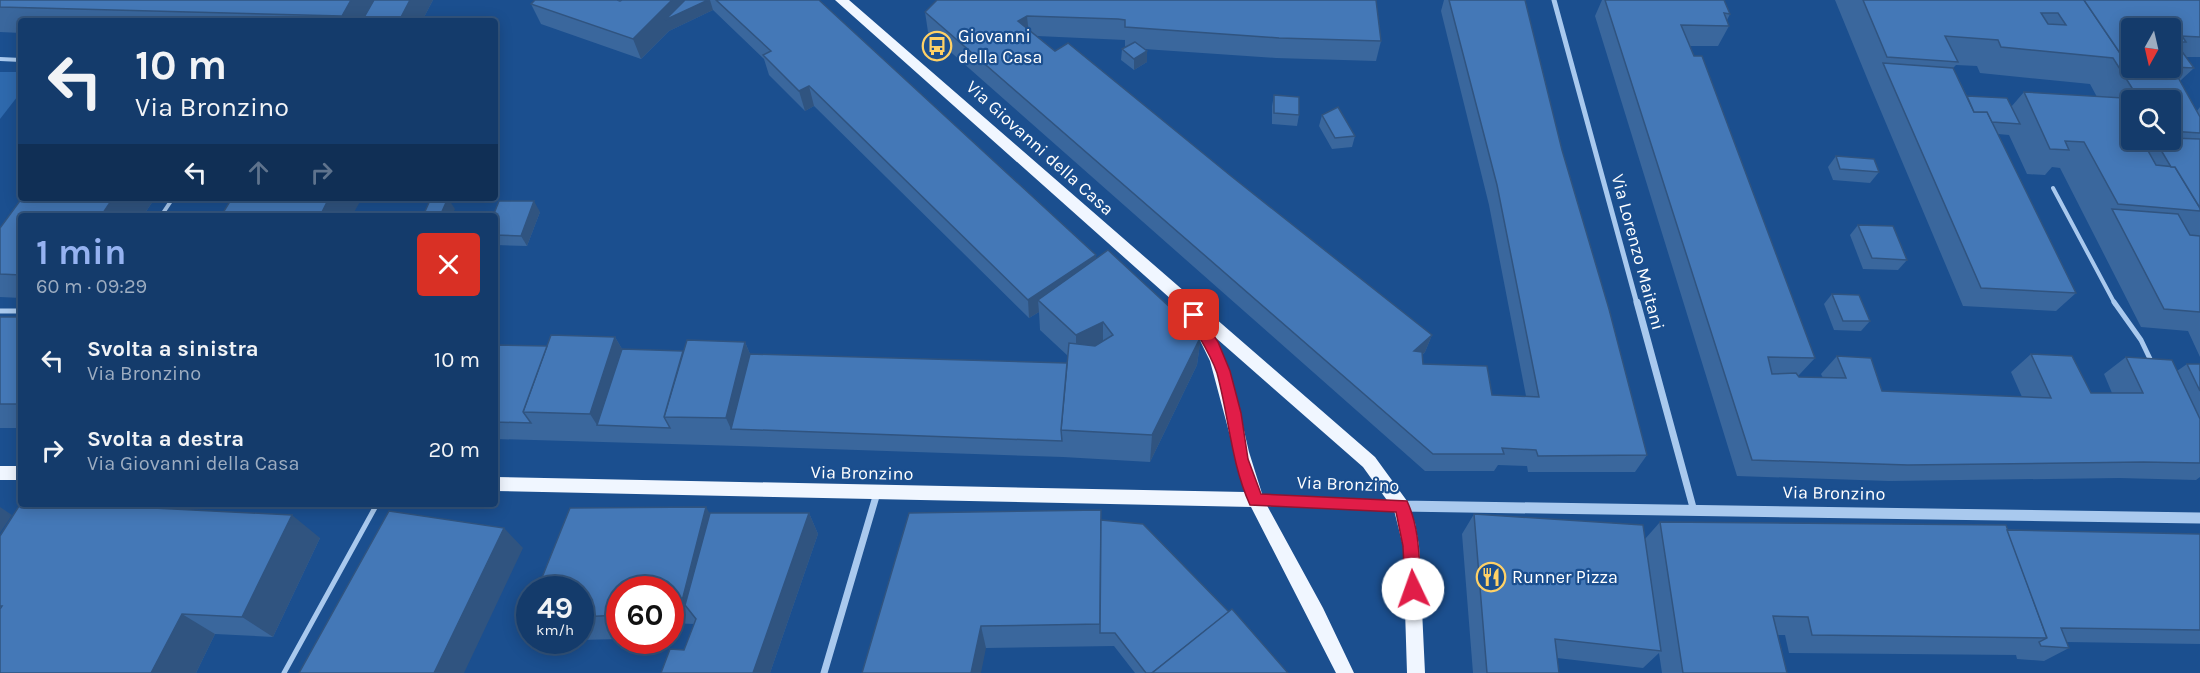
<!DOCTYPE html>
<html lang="it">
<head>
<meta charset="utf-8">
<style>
  :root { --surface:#143b6b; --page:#1d4271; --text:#f1f3f6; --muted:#9dadc1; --line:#33557e; --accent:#95b2f1 }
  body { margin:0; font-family:Karla,sans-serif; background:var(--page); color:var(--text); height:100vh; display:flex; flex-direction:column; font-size:22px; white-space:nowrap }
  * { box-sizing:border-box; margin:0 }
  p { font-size:20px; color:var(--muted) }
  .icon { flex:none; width:33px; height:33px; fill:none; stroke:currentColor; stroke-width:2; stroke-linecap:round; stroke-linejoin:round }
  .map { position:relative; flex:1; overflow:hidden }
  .side { position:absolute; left:18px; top:213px; width:480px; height:294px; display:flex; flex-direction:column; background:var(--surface); border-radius:6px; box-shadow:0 3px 15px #0003,0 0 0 2px var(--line) }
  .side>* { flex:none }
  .guide { position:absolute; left:18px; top:18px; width:480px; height:183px; border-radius:6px; box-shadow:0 3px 15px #0003,0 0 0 2px var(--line); background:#143b6b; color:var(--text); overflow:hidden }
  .needle { width:39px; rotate:188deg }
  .controls { position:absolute; left:2121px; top:18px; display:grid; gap:12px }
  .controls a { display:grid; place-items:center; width:60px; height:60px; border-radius:6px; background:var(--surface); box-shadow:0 3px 15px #0003,0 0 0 2px var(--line); font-size:30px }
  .speed { position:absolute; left:516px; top:576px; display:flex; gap:12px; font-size:30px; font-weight:700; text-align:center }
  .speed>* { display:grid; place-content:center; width:78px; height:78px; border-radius:50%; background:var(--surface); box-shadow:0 3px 15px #0003,0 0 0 2px var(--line); line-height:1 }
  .speed small { font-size:15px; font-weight:400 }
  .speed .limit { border:9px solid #d22; background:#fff; color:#111 }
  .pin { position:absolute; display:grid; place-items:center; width:51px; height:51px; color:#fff; margin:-26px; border-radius:12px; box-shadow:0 3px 9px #0006 }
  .me { position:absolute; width:66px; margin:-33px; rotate:357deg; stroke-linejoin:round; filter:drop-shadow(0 0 4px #0008) }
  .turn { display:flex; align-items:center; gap:21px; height:126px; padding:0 18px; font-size:27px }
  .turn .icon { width:78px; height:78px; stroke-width:2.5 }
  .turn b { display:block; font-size:42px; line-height:51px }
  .lanes { display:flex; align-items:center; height:57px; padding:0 18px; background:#0003; justify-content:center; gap:30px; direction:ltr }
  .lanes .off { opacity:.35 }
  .round { display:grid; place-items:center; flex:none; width:63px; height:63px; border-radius:6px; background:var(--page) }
  .summary { display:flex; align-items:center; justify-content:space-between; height:102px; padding:0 18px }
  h1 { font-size:36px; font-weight:700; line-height:45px; color:var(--accent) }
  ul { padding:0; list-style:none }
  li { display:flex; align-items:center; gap:18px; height:90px; padding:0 18px }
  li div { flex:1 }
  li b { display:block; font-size:22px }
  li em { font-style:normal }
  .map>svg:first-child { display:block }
  .green { fill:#2e69ad }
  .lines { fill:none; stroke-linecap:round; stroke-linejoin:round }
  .service-far1 { stroke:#a9c9ee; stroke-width:4 }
  .service { stroke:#a9c9ee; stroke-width:5 }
  .minor-far1 { stroke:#a9c9ee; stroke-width:5 }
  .minor { stroke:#a9c9ee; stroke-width:7 }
  .tertiary { stroke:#a9c9ee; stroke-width:11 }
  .primary { fill:#f0f6ff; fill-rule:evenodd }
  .wall { fill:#3a679d; fill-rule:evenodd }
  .shaded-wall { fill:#305480 }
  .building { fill:#4478b7; stroke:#305480; stroke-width:1.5; fill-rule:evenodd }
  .route { fill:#e11d48; stroke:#92132f; stroke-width:1.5 }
  .labels { text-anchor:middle; stroke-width:4.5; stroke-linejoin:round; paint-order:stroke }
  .poi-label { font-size:18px; fill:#fff; stroke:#1b4f8f; text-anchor:start }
  .street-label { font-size:18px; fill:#fff; stroke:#1b4f8f }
</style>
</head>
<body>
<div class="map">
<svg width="2200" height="673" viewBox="0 0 2200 673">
  <rect width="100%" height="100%" fill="#1b4f8f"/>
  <polygon class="green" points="0,72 21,72 21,92 0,119"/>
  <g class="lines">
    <g class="service-far1">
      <polyline points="0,59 21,60"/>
      <polyline points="2053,188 2115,304"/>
      <polyline points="161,216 173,198"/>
    </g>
    <g class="service">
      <polyline points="2114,302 2141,340 2152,363"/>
      <polyline points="0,311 21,311"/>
      <polyline points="284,673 377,504"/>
    </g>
    <polyline class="minor-far1" points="1554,0 1637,304"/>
    <g class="minor">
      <polyline points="1637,302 1694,511"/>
      <polyline points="824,673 877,493"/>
    </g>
    <polyline class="tertiary" points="1256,500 1401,506 2200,518"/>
    <g class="primary">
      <polygon points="835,0 849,0 1375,457 1407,501 1415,523 1419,546 1425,673 1407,673 1403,546 1394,510 1363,467 1216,338 1233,383 1249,452 1264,500 1323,608 1354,673 1336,673 1251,507 495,491 495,477 1245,492 1210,361 1189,318 1190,316"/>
      <rect x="0" y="466" width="21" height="14"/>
    </g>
  </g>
  <g class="wall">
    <polygon points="0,0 433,0 422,21 21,21 21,33 0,32"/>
    <polygon points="622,0 819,0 1096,255 1096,258 1201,336 1197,365 1150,462 1063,457 740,446 495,439 495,345 547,346 615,337 622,349 683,351 745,342 750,354 1067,364 1068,356 1040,330 1039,312 1029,318 814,106 805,111 769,75 764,59 713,10 669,31 641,59 541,24 531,4 620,1"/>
    <polygon points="937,0 1381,41 1376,61 1276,58 1144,49 1147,51 1147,62 1134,70 1121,60 1122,49 1125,47 1125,40 1037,36 1055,51 1231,176 1432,335 1425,352 1422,355 1423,364 1492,395 1526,396 1489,205 1441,11 1444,0 1525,0 1562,150 1647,455 1635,472 1528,472 1527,466 1498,465 1494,471 1425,471 928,32 925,12"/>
    <polygon points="1602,0 1724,0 1730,14 1727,20 1729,26 1718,46 1690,46 1815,358 1799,375 1798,375 1799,377 1823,378 1821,374 1837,356 1882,391 2022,397 2011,372 2031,354 2091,393 2112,393 2104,374 2126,357 2177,371 2187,364 2200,364 2200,477 2196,480 2119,478 1889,481 1737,476 1595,16"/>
    <path d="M1835 0H2200V57H2186L2194 68 2180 81 2197 111 2200 107V357L2188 331 2141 327 2060 168 2052 167 2045 175 2027 174 2009 135 1998 134 2076 293 2056 311 1963 306 1869 83ZM1956 65 1977 66 1980 73 2090 84 2097 97 2024 92 2011 107 1967 96 1953 68ZM2132 100H2170V140H2132Z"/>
    <polygon points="1274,95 1299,115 1297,126 1272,124 1272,106"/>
    <polygon points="1322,115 1355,136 1352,147 1332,149 1319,126"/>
    <polygon points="1836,156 1879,172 1870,183 1833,180 1828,167"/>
    <polygon points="22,198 155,198 143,216 21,216 21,298 0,297 0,228"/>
    <polygon points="540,212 527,246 495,245 495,216"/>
    <polygon points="1858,225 1907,260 1898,270 1863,269 1850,235"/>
    <polygon points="1832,294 1870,321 1861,331 1834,330 1824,304"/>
    <rect x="0" y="317" width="21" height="111"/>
    <polygon points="710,513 809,513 818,534 770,673 661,673 684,650 694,624 670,623 670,590 620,590 620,639 580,640 580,590"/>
    <polygon points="1474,514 1645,539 1660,522 2200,534 2200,644 2066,642 2069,648 2044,661 2017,659 2016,655 1789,653 1785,635 1778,635 1787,673 1662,673 1659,653 1643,668 1557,658 1559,673 1473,673 1462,534"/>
    <polygon points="1101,520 1288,673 1135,673 1114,646 986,648 862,673"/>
    <polygon points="0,536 320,538 273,637 215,634 196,673 0,673"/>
    <polygon points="547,640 573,640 548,642"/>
  </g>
  <g class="shaded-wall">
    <polygon points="351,0 383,0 371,21 345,21 342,16"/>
    <polygon points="410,0 433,0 422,21 399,21"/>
    <polygon points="672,0 710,0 713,10 669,31 641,59 633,39"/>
    <polygon points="1027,16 1029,36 1018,21"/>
    <polygon points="1147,51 1147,62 1134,70 1134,59"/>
    <polygon points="809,86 814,106 805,111 799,91"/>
    <polygon points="113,198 155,198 143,216 101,216"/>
    <polygon points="329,198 362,198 352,216 320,216"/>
    <polygon points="448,198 455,209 452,216 440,216"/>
    <polygon points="534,201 540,212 527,246 521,236"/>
    <polygon points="1096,255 1096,274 1038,300 1039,312 1029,318 1028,300"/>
    <polygon points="1103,322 1103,352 1076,364 1076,335"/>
    <polygon points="1432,335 1425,352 1407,368 1414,351"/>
    <polygon points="1201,336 1197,365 1150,462 1152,435"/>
    <polygon points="615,337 632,366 597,425 590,414"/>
    <polygon points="745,342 757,371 731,429 726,418"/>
    <polygon points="0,507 12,515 0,533"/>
    <polygon points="706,507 721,533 699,622 682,601"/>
    <polygon points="809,513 818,534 770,673 753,673"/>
    <polygon points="292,515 320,538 273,637 242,617"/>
    <polygon points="504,528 523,548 464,673 434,673"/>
    <polygon points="182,614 215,634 196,673 151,673"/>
    <polygon points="981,626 986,648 981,673 971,673"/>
  </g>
  <g class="building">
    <polygon points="0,0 351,0 342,16 0,7"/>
    <polygon points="374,0 410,0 399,21 362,21"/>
    <polygon points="535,0 617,0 620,1 622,0 672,0 633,39 531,4"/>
    <polygon points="685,0 708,0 665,20"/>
    <polygon points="716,0 819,0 1096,255 1028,300 809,86 799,91 763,55 771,51"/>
    <polygon points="937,0 1376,0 1381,41 1279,38 1125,27 1125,20 1118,19 1027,16 1018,21 1055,51 1068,43 1231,176 1432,335 1414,351 1422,352 1423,364 1487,366 1492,395 1539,397 1497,185 1449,0 1525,0 1562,150 1609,309 1647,455 1538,456 1536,450 1502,448 1504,454 1433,454 925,12"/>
    <polygon points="1605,0 1724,0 1730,14 1724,13 1729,26 1681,25 1694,56 1702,56 1815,358 1768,357 1772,374 1796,373 1799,377 1846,378 1837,356 1871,358 1882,391 2051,398 2031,354 2072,356 2091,393 2143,393 2126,357 2172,360 2200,419 2200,463 2143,462 1908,465 1752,460"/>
    <path d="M1863 0H2084L2124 59H2132V68H2170V63L2200 117V133L2170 131V100H2132V140H2142L2156 165 2175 167 2200 208V211L2118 204 2084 142 2065 141 2069 150 2050 149 2024 92 2139 99 2113 58 2001 47 1998 40 1945 36 1958 62 1887 57ZM2041 13H2058L2066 25 2048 24Z"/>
    <polygon points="2084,0 2200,0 2200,37 2182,36 2186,42 2175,42 2194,68 2172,67 2170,63 2170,28 2132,28 2132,59 2124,59"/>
    <polygon points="1135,42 1147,51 1134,59 1122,49"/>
    <polygon points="1883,63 1953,68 1974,112 1987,112 2076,293 1981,288"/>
    <polygon points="1274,95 1299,97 1299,115 1274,113"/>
    <polygon points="1967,96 2007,98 2020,124 1992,122 1987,112 1974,112"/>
    <polygon points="1338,107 1355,136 1335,138 1322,115"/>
    <polygon points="2170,138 2200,139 2200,208 2175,167 2171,167 2155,140 2170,140"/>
    <polygon points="1836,156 1874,159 1879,172 1840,169"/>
    <polygon points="22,198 113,198 101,216 21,216 21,275 0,274 0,228"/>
    <polygon points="232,198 329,198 320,216 221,216"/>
    <polygon points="431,198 448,198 440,216 423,216"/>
    <polygon points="499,201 534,201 521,236 495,235 495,216 493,216"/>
    <polygon points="2112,209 2178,214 2190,235 2200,236 2200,312 2164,309"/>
    <polygon points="1858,225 1893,226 1907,260 1872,258"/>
    <polygon points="1108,250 1201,336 1152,435 1061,430 1069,343 1095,346 1113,335 1103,322 1076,335 1038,300"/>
    <polygon points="1832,294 1859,295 1870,321 1843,321"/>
    <rect x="0" y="317" width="21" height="87"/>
    <polygon points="551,335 615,337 590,414 523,412"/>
    <polygon points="687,340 745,342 726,418 664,417"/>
    <polygon points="495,345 547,346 523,412 531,423 495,422"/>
    <polygon points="622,349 683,351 664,417 670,428 597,425"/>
    <polygon points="750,354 1067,363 1061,430 1062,441 731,429"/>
    <polygon points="2187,364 2200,364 2200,391"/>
    <polygon points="21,503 21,504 74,504 292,515 242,617 182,614 151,673 0,673 0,609 2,606 0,606 0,536"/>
    <polygon points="706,507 682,601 670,601 670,590 620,590 620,615 580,617 580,590 537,590 570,508"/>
    <polygon points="1101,510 1100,624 981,626 971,673 862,673 909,513"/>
    <polygon points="389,511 504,528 434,673 299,673"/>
    <polygon points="710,513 809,513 753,673 661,673 670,649 684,650 696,619 685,605"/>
    <polygon points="1474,514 1643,525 1661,651 1555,639 1559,673 1487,673"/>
    <polygon points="1101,520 1143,524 1229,612 1152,673 1146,673 1115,633 1100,633"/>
    <polygon points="1660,522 2006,525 2047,638 1812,635 1808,617 1773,616 1787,673 1683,673"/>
    <polygon points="2007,530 2200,534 2200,630 2061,628 2069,648 2041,646 2039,642 2047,638"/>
    <polygon points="530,608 530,619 525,619"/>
    <polygon points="1232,609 1288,673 1152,673"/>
  </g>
  <path class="route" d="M1194 310 1198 311 1218 342 1230 371 1241 413 1248 459 1261 494 1407 501C1420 529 1419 559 1421 589L1419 595 1413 597 1408 595 1405 589 1403 546 1396 512 1250 505C1231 463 1229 417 1217 373 1210 352 1197 335 1187 315Z"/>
  <defs>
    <g id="bus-ring" transform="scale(1.5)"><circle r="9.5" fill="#1b4f8f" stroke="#ffd166" stroke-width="1.5"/><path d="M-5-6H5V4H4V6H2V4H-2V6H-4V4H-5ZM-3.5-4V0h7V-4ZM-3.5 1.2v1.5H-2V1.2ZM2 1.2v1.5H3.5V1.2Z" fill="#ffd166"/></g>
    <g id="restaurant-ring" transform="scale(1.5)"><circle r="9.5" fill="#1b4f8f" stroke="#ffd166" stroke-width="1.5"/><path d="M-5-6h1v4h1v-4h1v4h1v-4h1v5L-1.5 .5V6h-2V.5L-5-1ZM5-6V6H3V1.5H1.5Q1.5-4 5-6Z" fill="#ffd166"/></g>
  </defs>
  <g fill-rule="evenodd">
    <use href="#bus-ring" x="937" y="46"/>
    <use href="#restaurant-ring" x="1491" y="577"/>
  </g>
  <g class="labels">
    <g class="poi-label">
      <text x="958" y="42">Giovanni<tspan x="958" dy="21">della Casa</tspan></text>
      <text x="1512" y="583">Runner Pizza</text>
    </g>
    <g class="street-label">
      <text transform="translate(1040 148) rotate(42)" y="6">Via Giovanni della Casa</text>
      <text transform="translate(1638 252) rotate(75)" y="6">Via Lorenzo Maitani</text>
      <text transform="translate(862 473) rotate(1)" y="6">Via Bronzino</text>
      <text transform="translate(1348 484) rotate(2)" y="6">Via Bronzino</text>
      <text transform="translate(1834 493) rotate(1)" y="6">Via Bronzino</text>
    </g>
  </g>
</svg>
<div class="controls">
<a><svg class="needle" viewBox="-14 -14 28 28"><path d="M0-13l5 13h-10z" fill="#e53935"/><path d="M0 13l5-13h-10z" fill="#9dadc1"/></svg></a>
<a><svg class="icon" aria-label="search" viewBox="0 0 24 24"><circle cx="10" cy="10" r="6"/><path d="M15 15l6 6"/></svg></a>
</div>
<div class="speed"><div>49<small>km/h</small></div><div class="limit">60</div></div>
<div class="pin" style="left:1194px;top:315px;background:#d93025"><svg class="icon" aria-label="arrive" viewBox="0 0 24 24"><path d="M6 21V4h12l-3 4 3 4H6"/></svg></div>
<svg class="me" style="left:1413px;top:589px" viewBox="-20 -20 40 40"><circle r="19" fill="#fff"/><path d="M0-13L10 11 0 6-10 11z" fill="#e11d48"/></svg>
<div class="guide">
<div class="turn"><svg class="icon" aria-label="left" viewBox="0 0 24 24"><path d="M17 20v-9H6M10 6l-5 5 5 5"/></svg><div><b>10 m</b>Via Bronzino</div></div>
<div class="lanes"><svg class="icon" aria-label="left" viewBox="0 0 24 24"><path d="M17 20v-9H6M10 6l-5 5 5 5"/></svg><svg class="icon off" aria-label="ahead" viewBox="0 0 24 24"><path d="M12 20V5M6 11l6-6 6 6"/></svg><svg class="icon off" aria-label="right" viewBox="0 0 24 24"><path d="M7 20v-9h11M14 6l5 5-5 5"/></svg></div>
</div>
<section class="side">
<div class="summary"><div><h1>1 min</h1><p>60 m · 09:29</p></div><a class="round" style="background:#d93025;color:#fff"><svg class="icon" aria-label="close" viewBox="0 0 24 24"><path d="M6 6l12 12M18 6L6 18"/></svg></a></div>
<ul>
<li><svg class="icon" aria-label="left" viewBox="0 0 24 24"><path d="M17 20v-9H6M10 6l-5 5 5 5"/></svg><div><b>Svolta a sinistra</b><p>Via Bronzino</p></div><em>10 m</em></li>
<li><svg class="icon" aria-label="right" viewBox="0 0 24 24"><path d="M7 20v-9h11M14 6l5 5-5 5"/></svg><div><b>Svolta a destra</b><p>Via Giovanni della Casa</p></div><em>20 m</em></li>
</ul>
</section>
</div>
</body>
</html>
